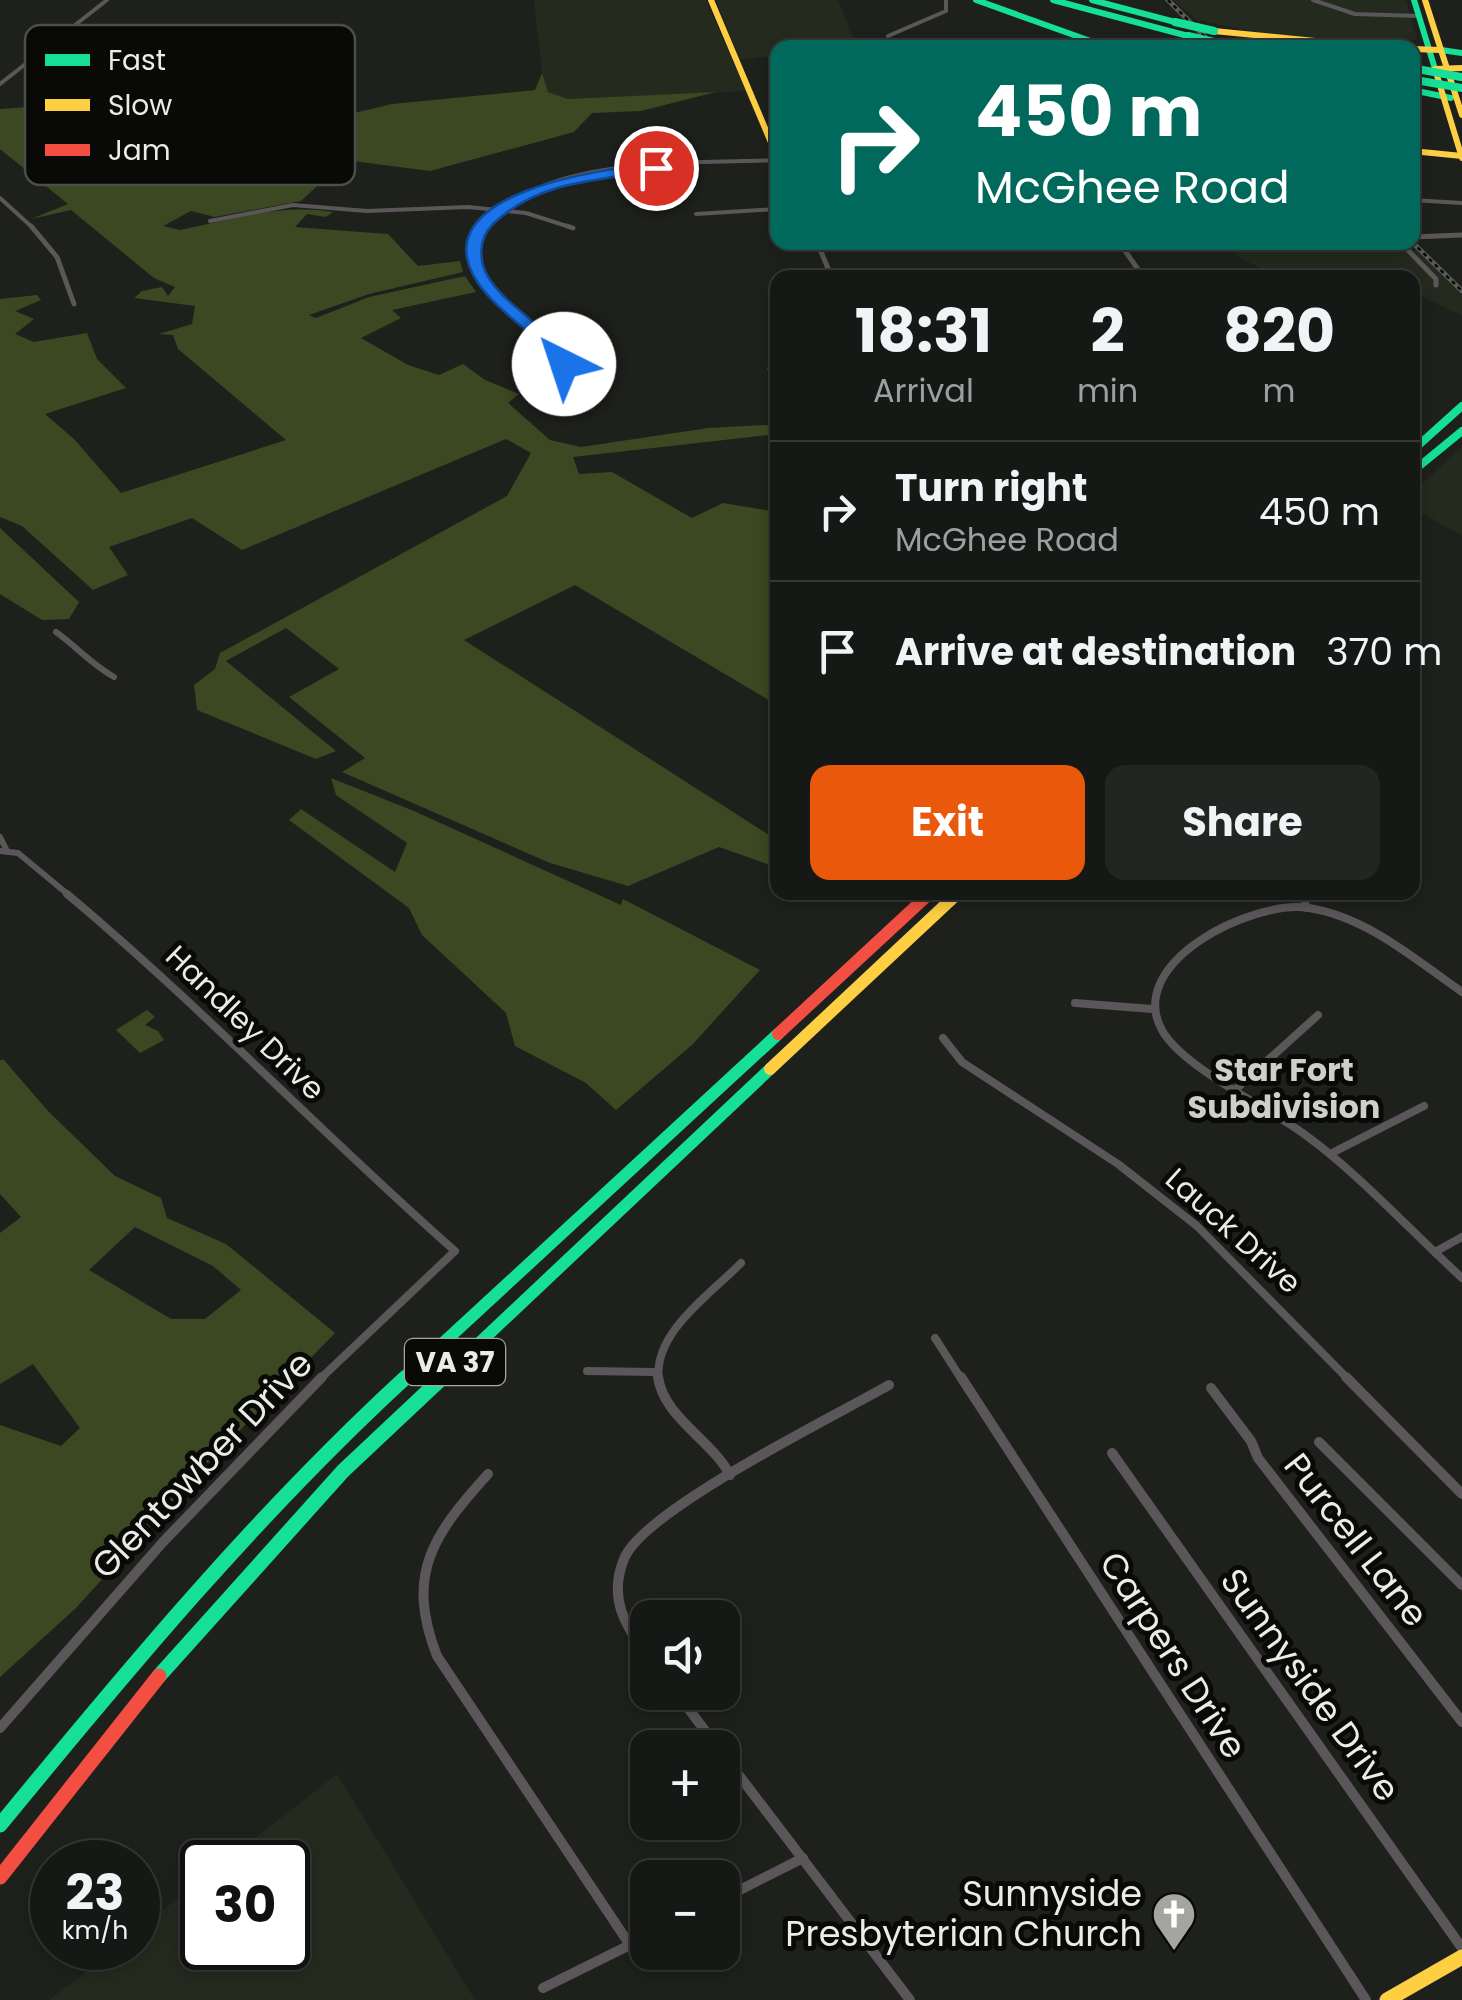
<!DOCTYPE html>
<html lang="en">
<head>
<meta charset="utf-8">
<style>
  :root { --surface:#161815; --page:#232522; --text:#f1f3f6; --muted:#9ea0a0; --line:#353734; --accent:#ea580c }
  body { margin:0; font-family:Poppins,sans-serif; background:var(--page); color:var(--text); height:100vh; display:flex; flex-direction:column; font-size:38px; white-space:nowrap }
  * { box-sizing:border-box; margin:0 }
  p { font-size:32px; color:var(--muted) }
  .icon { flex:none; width:55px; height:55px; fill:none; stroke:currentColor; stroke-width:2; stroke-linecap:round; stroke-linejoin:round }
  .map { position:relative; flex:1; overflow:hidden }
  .panel { position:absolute; left:770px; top:270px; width:650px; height:630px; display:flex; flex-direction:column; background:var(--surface); border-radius:20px; box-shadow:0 5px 15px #0003,0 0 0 2px var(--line) }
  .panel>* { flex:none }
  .top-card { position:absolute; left:770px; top:40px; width:650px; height:210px; border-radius:20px; box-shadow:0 5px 15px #0003,0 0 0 2px var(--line); background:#00695c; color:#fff; overflow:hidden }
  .tools { position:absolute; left:630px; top:1600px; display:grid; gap:20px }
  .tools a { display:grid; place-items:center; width:110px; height:110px; border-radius:20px; background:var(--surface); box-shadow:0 5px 15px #0003,0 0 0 2px var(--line); font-size:50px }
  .speed { position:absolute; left:30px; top:1840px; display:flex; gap:20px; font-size:50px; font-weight:700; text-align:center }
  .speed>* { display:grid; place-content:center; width:130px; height:130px; border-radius:50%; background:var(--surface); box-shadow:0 5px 15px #0003,0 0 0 2px var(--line); line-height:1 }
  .speed small { font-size:25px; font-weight:400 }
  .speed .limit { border:5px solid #111; border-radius:15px; background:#fff; color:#111 }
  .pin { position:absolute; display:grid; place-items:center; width:85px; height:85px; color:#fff; margin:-42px; border:5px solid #fff; border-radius:50%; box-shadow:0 2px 10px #0007 }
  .me { position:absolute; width:110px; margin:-55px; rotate:319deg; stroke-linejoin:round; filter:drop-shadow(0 0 8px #0008) }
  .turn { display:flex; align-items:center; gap:35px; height:210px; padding:0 40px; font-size:45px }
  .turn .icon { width:130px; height:130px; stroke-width:2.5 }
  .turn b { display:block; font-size:70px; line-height:85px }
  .eta { display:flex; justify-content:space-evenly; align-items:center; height:170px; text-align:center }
  .eta b { font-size:60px; font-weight:700; line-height:70px }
  .cta { display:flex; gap:20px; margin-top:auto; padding:20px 40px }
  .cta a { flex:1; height:115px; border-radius:20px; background:var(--accent); color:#fff; font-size:40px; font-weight:700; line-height:115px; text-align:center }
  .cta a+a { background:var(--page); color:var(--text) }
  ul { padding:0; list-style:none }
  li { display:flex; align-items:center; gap:30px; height:140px; padding:0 40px; border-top:2px solid var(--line) }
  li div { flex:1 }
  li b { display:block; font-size:38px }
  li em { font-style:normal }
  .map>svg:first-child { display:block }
  .built { fill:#252a1f }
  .forest { fill:#3b4821; fill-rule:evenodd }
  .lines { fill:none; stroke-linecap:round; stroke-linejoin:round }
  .street-far4 { stroke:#5a5659; stroke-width:4 }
  .street-far3 { stroke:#5a5659; stroke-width:5 }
  .street-far2 { stroke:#5a5659; stroke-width:6 }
  .street-far1 { stroke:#5a5659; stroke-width:8 }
  .street { stroke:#5a5659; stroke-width:10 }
  .fast-far3 { stroke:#16e098; stroke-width:6 }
  .fast-far2 { stroke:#16e098; stroke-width:8 }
  .fast-far1 { stroke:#16e098; stroke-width:12 }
  .fast { stroke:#16e098; stroke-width:15 }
  .slow-far3 { stroke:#ffcf43; stroke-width:6 }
  .slow-far2 { stroke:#ffcf43; stroke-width:9 }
  .slow-far1 { stroke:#ffcf43; stroke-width:12 }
  .slow { stroke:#ffcf43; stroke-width:15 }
  .jam-far2 { stroke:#f24e42; stroke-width:9 }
  .jam-far1 { stroke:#f24e42; stroke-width:12 }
  .jam { stroke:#f24e42; stroke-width:15 }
  .rail-casing { stroke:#5a5a58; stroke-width:5 }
  .rail { stroke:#090a07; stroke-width:2.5; stroke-dasharray:4; stroke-linecap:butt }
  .fast-bridge { stroke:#16e098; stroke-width:8 }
  .route { fill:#1a73e8; stroke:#114b97; stroke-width:2.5 }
  .labels { text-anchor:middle; stroke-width:10; stroke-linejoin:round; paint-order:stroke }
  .shield { fill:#090a07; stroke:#a6a8a4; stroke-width:2.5 }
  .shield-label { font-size:28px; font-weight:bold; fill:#eaece7 }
  .street-label { font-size:30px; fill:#eaece7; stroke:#090a07 }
  .neighbourhood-label { font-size:32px; font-weight:bold; fill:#cdd0c8; stroke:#090a07 }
  .near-street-label { font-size:35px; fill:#eaece7; stroke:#090a07 }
  .near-poi-label { font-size:35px; fill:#eaece7; stroke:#090a07; text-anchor:end }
  .key { fill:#090a07; stroke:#4c4e4a; stroke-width:2.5 }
  .key-label { font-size:28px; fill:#eaece7 }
</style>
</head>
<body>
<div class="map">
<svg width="1462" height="2000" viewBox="0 0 1462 2000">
  <rect width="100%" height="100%" fill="#1e201c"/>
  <g class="built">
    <polygon points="534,0 706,0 746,91 568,99 548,92 542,73"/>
    <polygon points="716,0 838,0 857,47 778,48 777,56 740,59"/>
    <polygon points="1173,0 1406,0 1417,40 1346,41 1258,33 1197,20"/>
    <polygon points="1225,243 1409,243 1462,295 1462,316 1413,292 1412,278 1280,277 1240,258"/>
    <polygon points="1462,447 1462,535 1413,509 1412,493"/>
    <polygon points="337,1774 475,2000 49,2000 116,1948 138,1948 138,1930 202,1879 202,1948 288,1948 288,1862 224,1862"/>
  </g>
  <g class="forest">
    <path d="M542 73 548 92 568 99 716 92 641 111 592 113 574 132 430 171 345 160 301 201 215 217 191 211 163 226 180 230C230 220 282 203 333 212L326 217 307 214 295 227 388 234 418 266 460 261 463 272 369 294 309 315 316 318 369 297 465 276 476 292 392 310 401 318 361 338 408 365 439 375 463 364 485 380 519 394 508 403 550 440 581 447 708 428 765 425 777 428V434L573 457 579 474 612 472 692 518 723 503 777 512V705L575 585 464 640 777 840V865L773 866 719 847 628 886 550 863 342 772 365 758 289 697 339 669 286 628 226 661 336 751 316 759 197 710 194 685 215 669 220 653 507 496 531 453 506 439 242 550 192 518 109 547 128 575 93 590 22 526 0 517V299L37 295 41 300 15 311 34 319 15 334 34 342 87 333 97 359 126 388 45 414 74 439 121 493 286 440 178 349 173 335 159 334 192 324 195 306 134 298 142 291 162 287 168 296 175 287 154 278 71 210 31 219 68 204 0 149V109L55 105 63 108 58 112 94 120 100 114 106 115 111 124 229 143 392 104 535 90Z"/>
    <polygon points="0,528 79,602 69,619 42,620 0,594"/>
    <polygon points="331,778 414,811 621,905 623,899 760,970 693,1044 616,1110 586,1083 515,1046 506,1013 422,935 409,908 289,820 301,809 395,872 407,843 336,795"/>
    <polygon points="147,1010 155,1017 145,1025 158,1031 164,1040 140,1053 116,1030"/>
    <path d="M0 1060H4L48 1111 115 1176 161 1198 167 1218 226 1244 335 1333 208 1463 76 1608 0 1677V1425L61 1446 80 1428 33 1364 0 1384V1233L21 1217 0 1194ZM135 1227 213 1266 241 1290 205 1319H171L89 1270Z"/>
  </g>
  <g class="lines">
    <g class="street-far4">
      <polyline points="1313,0 1355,14 1419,16"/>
      <polyline points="888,36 946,11 946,0"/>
      <polyline points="0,84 107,0"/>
      <polyline points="0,198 33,228"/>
      <polyline points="1412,200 1462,203"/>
      <polyline points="696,214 778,209"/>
      <polyline points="210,221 293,205 367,211 468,207 526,213 573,228"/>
      <path d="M483 228C539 154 693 164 778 160"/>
    </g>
    <g class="street-far3">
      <polyline points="31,226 57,257 74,304"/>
      <path d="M485 226C472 243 473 256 481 277L564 363"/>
      <polyline points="567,226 573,228"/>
      <polyline points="1412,237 1462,235"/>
      <polyline points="817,242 832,278"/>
      <polyline points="1119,242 1144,278"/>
      <polyline points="1400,242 1436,279 1436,285"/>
      <polyline points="770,369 778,368"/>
    </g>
    <g class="street-far2">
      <path d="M56 632C77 647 91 664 114 677"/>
      <polyline points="0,837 7,851"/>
      <polyline points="0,851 18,853 70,896"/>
      <polyline points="1304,892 1305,896"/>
    </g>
    <g class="street-far1">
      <path d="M67 894C202 1007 323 1135 455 1251L319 1380"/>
      <polyline points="1304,894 1306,908"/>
      <path d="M1462 992C1416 960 1367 917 1309 908 1253 899 1122 963 1163 1032 1186 1069 1267 1107 1304 1134 1357 1172 1413 1233 1462 1278"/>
      <polyline points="1075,1003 1152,1009"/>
      <polyline points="943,1038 962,1062 1118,1164 1197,1226 1349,1380"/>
      <polyline points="1236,1089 1318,1015"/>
      <polyline points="1330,1154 1424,1106"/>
      <polyline points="1435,1252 1462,1237"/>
      <polyline points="935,1338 962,1380"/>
      <polyline points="587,1371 655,1372"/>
      <path d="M659 1380C652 1333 712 1293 741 1263"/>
    </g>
    <g class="street">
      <path d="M658 1377C664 1418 711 1439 730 1475"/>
      <polyline points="961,1377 1366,2000"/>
      <polyline points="1346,1377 1462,1494"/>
      <polyline points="1211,1388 1251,1441 1258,1458 1462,1722"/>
      <polyline points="1319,1442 1462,1585"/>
      <polyline points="1112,1453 1462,1948"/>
      <path d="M488 1474C433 1535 405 1574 437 1656L630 1945"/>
      <path d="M648 1656C625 1626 608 1598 624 1559 643 1510 835 1416 889 1385"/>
      <polyline points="676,1692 718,1748"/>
      <polyline points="0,1728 163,1542 322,1377"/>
      <polyline points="722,1753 910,2000"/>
      <polyline points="722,1899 803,1858"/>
      <polyline points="543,1988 648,1936"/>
    </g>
    <g class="fast-far3">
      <polyline points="976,0 1110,48"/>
      <polyline points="1053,0 1188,36"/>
      <polyline points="1092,0 1175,22"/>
      <polyline points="1414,0 1435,69"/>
      <polyline points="1227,45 1240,48"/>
      <polyline points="1441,50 1462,53"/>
      <polyline points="1412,90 1451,98"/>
    </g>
    <g class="fast-far2">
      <polyline points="1412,451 1462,406"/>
      <polyline points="1412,472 1462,431"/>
    </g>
    <g class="fast-far1">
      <polyline points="403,1380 778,1034"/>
      <polyline points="440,1380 770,1069"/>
    </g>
    <g class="fast">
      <polyline points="159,1676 343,1471 443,1377"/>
      <path d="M0 1825C128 1669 257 1514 406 1377"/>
    </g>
    <g class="slow-far3">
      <polyline points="711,0 778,159"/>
      <polyline points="1425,0 1441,50"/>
      <polyline points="1214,31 1386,48"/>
      <polyline points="1412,49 1441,50 1462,115"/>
      <polyline points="1462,68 1435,69 1462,158"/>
      <polyline points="1412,151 1462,156"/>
    </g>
    <polyline class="slow-far2" points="954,896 959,892"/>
    <polyline class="slow-far1" points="770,1069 957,894"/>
    <polyline class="slow" points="1387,2000 1462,1957"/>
    <polyline class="jam-far2" points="926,896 931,892"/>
    <polyline class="jam-far1" points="778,1034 929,894"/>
    <polyline class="jam" points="0,1877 159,1676"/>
    <g class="rail-casing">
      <g id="rail">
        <polyline points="1168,0 1216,48"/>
        <polyline points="1412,242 1462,291"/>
      </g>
    </g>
    <use href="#rail" class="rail"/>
    <g class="fast-bridge">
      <polyline points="1175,22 1214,31"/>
      <polyline points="1188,36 1227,45"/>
      <polyline points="1417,69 1461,77"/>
      <polyline points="1421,81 1462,88"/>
    </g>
  </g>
  <path class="route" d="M656 164 660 170C601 181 540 179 493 224 478 239 478 262 490 280 512 312 552 328 571 364L559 367C538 333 500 315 478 283 418 193 605 168 656 164Z"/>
  <defs>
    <g id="church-pin" transform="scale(2.25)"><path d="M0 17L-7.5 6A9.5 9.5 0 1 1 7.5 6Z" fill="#a3a5a0" stroke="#090a07"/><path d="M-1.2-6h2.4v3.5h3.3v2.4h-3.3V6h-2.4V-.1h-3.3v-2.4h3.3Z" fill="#fff"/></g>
  </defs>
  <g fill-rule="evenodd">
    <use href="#church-pin" x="1174" y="1914"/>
  </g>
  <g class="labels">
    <rect class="shield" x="405" y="1339" width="100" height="46" rx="8"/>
    <g class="shield-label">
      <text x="455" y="1372">VA 37</text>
    </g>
    <g class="street-label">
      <text transform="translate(245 1023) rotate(44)" y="10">Handley Drive</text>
      <text transform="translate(1233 1231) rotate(42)" y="10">Lauck Drive</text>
    </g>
    <g class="neighbourhood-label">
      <text x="1284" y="1081">Star Fort<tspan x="1284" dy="37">Subdivision</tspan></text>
    </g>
    <g class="near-street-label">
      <text transform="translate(202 1465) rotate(-46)" y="12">Glentowber Drive</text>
      <text transform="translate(1356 1540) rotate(52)" y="12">Purcell Lane</text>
      <text transform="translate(1173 1655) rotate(57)" y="12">Carpers Drive</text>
      <text transform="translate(1310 1685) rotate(54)" y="12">Sunnyside Drive</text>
    </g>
    <g class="near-poi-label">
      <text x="1142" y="1906">Sunnyside<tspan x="1142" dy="40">Presbyterian Church</tspan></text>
    </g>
  </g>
  <rect x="25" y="25" width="330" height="160" rx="15" class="key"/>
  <rect x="45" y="54" width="45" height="12" fill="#16e098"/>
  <rect x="45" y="99" width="45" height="12" fill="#ffcf43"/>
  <rect x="45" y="144" width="45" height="12" fill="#f24e42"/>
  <g class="key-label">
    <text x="108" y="70">Fast</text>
    <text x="108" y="115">Slow</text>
    <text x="108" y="160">Jam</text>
  </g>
</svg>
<div class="tools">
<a><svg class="icon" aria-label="sound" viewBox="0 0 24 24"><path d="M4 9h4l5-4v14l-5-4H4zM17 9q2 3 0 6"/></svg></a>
<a>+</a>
<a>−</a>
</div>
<div class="speed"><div>23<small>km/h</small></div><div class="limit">30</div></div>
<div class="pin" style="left:656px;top:168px;background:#d93025"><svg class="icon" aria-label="arrive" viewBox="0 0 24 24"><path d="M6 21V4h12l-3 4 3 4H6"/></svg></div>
<svg class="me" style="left:564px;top:364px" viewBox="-20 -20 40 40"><circle r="19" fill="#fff"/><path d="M0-13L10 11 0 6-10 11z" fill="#1a73e8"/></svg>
<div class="top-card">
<div class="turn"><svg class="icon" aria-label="right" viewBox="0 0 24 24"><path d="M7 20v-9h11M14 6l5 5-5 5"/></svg><div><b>450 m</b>McGhee Road</div></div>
</div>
<section class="panel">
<div class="eta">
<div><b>18:31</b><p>Arrival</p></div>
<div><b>2</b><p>min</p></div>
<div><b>820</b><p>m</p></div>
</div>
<ul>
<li><svg class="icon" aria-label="right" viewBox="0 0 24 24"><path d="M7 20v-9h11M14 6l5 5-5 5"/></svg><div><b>Turn right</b><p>McGhee Road</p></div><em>450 m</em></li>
<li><svg class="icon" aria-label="arrive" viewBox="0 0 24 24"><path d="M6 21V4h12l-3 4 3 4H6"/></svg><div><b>Arrive at destination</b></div><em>370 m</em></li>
</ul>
<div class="cta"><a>Exit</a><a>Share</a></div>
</section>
</div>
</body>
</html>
